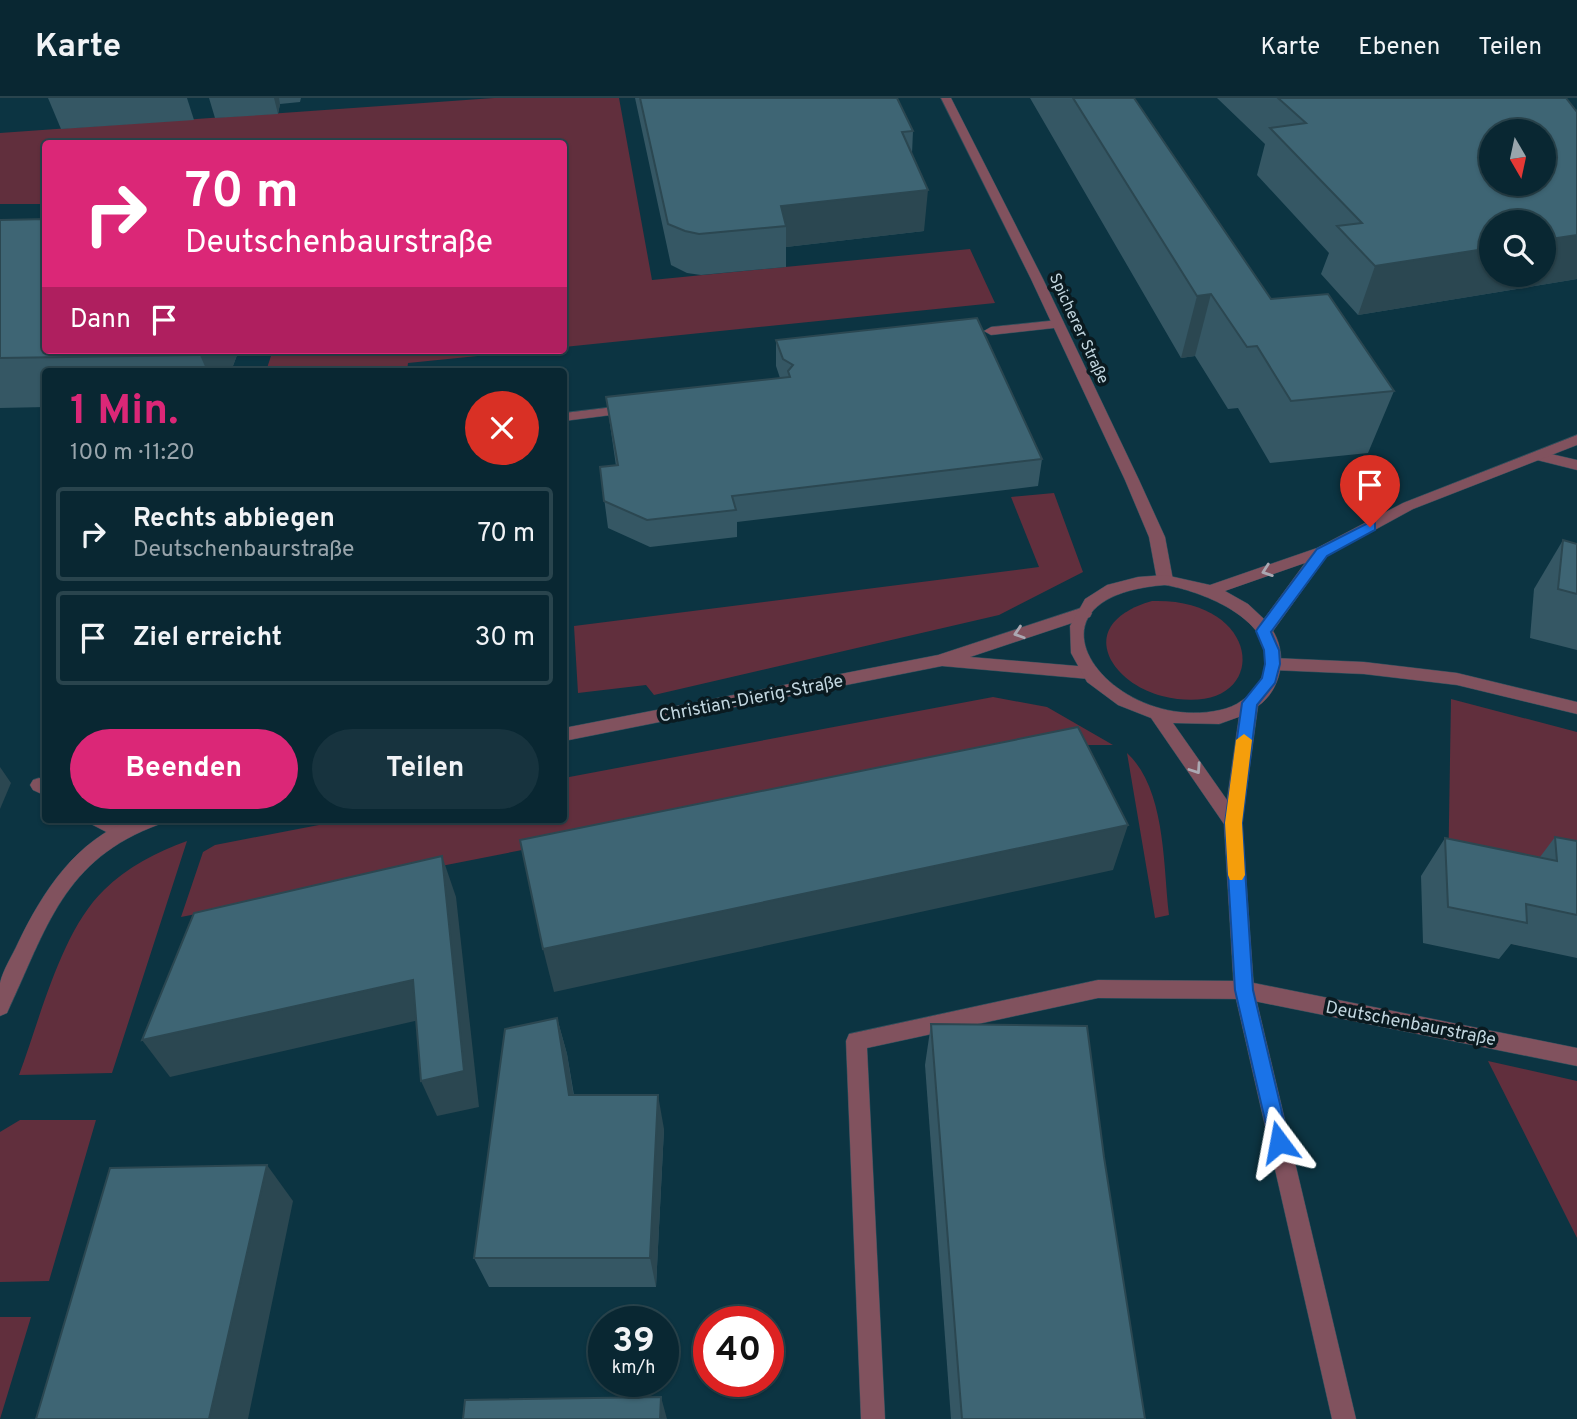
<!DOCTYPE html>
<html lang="de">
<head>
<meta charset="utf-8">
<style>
  :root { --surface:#092732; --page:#17333e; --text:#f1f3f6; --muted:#99a5ac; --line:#29444d; --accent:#db2777 }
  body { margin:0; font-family:Overpass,sans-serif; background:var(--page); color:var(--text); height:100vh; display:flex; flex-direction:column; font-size:26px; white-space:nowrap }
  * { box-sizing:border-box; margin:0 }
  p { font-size:23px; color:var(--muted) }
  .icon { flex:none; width:38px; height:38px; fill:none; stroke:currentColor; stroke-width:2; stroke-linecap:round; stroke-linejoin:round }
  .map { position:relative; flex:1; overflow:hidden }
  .panel { position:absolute; left:42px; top:270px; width:525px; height:455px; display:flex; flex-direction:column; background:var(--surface); border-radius:7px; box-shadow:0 2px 5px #0004,0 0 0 2px var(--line) }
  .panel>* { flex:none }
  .banner { position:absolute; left:42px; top:42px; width:525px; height:214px; border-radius:7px; box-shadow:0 2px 5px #0004,0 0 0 2px var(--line); background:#db2777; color:#fff; overflow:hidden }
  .needle { width:46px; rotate:171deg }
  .fabs { position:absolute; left:1479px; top:21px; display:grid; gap:14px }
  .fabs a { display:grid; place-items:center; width:77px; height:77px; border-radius:50%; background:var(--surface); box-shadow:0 2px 5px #0004,0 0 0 2px var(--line); font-size:35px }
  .speed { position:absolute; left:588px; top:1208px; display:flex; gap:14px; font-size:35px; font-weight:700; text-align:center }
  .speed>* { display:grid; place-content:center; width:91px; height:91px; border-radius:50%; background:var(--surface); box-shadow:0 2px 5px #0004,0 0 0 2px var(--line); line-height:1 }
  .speed small { font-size:18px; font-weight:400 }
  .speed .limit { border:10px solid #d22; background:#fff; color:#111 }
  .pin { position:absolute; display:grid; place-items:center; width:60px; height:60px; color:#fff; margin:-72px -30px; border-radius:50% 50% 50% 0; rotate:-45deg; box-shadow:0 0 7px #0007 }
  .pin .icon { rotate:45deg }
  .me { position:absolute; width:77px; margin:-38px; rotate:347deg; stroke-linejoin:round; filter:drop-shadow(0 0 5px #0008) }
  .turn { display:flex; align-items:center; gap:24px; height:147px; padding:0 28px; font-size:32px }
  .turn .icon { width:91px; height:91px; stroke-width:2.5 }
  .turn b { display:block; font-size:49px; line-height:60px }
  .then { display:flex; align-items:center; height:66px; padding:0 28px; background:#0003; gap:14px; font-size:26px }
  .round { display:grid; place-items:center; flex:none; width:74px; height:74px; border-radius:37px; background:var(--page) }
  .summary { display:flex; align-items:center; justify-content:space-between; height:119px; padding:0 28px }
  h1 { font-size:42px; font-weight:700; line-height:52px; color:var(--accent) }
  .action { display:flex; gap:14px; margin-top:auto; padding:14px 28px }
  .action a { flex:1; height:80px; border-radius:42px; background:var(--accent); color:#fff; font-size:28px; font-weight:700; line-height:80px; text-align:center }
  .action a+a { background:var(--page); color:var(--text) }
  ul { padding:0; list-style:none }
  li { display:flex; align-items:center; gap:21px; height:94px; margin:0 14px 10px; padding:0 14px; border:4px solid var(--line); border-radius:7px }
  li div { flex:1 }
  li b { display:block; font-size:26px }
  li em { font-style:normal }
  header { display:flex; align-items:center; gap:42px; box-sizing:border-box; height:98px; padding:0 35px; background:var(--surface); border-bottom:2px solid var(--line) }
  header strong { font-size:33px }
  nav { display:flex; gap:38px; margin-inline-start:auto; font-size:24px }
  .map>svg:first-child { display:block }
  .green { fill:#612f3d }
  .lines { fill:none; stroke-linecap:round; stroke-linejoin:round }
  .service-casing { stroke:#2d515e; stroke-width:1 }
  .minor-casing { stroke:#2d515e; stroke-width:1 }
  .tertiary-casing { stroke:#2d515e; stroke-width:1 }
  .service { fill:#81525e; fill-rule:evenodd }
  .minor { fill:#81525e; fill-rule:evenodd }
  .tertiary { fill:#81525e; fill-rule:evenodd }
  .wall { fill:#355764 }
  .shaded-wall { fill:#2b4751 }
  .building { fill:#3e6574; stroke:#2b4751; stroke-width:2; fill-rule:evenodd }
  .oneway { stroke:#aba8b2 }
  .route { fill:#1a73e8; stroke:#114b97; stroke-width:2 }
  .slow { fill:#f59e0b }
  .labels { text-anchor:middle; stroke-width:7; stroke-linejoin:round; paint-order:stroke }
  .far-street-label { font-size:16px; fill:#c2d6df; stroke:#0a1a20 }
  .street-label { font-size:18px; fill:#c2d6df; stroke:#0a1a20 }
</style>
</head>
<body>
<header>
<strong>Karte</strong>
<nav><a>Karte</a><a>Ebenen</a><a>Teilen</a></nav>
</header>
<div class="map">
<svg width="1577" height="1321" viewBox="0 0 1577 1321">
  <rect width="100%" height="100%" fill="#0c3442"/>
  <g class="green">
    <polygon points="494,0 619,0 652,182 970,151 995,205 564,249 564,46 46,46 45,106 0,106 0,35"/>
    <polygon points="273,252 538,252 408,265 407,273 266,273"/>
    <polygon points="1054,395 1083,474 999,517 654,597 646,587 578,595 574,528 1039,469 1011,399"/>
    <path d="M1152 503C1270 499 1272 625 1162 598 1142 593 1121 580 1111 562 1094 529 1126 510 1152 503Z"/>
    <polygon points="993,599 1047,609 1113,647 1058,647 181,819 203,754 215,747 350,721 564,721 564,680"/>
    <polygon points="1451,601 1577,634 1577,787 1532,850 1498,843 1448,784"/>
    <path d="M1127 655C1166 691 1163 767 1169 817L1155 820Z"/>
    <path d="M187 743 112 975 19 977C40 921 61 833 104 792 127 769 157 754 187 743Z"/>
    <polygon points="1488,963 1577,983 1577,1140"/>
    <polygon points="20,1022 96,1022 49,1183 0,1184 0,1034"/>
    <polygon points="0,1219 31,1219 0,1321"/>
  </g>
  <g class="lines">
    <g class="service-casing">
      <g id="service">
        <polygon points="1058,222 1063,223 1063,229 991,237 984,233 991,229"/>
        <polygon points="630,307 637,311 635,314 564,323 564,315"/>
        <polygon points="39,680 46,682 46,698 33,692 30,687 33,682"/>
        <path d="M88 721C104 721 120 719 129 734L126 739 120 741 91 726Z"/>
        <polygon points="1098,882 1244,883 1251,886 1254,892 1251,898 1244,901 1098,900 867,950 885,1321 861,1321 846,943 849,936"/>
      </g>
    </g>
    <g class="minor-casing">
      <g id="minor">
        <polygon points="941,0 951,0 1043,181 1139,382 1165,439 1173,482 1171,486 1165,487 1157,482 1149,439 1125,382 1031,181"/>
        <polygon points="1538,353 1577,362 1577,372 1533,361 1531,358"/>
        <polygon points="1084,509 1092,515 1090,519 970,559 1089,569 1097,575 1089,581 942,568 564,643 564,630 938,557"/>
        <polygon points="1273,560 1364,564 1457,575 1577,604 1577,616 1457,587 1364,576 1273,572 1265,566"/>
        <path d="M133 721H163L160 726C63 761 47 830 7 915L0 918C0 908 0 895 0 885 3 872 12 858 18 845 43 793 76 742 133 721Z"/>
        <polygon points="1244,883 1577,950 1577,968 1244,901 1237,898 1234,892 1237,886"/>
      </g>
    </g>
    <g class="tertiary-casing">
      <path id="tertiary" d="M1577 337V347L1413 411 1327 458 1273 533C1288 557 1281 592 1258 608L1242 725 1254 892 1356 1321H1332L1234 892 1224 726 1151 620 1118 607 1087 584 1071 555 1070 528 1085 501 1107 487 1138 479 1165 477 1210 487 1317 450 1403 405ZM1305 465 1264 521 1248 506 1225 493ZM1165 487C1207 494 1293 529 1258 586 1249 599 1236 609 1220 612 1111 636 1006 499 1165 487ZM1239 619 1227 702 1173 625 1219 626Z"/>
    </g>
    <use href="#service" class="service"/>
    <use href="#minor" class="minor"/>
    <use href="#tertiary" class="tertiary"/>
  </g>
  <g class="wall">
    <polygon points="48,0 187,0 194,22 61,31"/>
    <polygon points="209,0 301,0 300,4 280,6 278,16 215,20"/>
    <polygon points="635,0 897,0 913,33 912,56 924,133 786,149 786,169 701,177 687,175 671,167"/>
    <polygon points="1030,0 1134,0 1271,201 1394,293 1368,355 1270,365 1238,310 1228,311 1195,258 1181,260"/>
    <polygon points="1217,0 1566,0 1576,13 1577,11 1577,181 1358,217 1321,176 1329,155 1257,77 1265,46"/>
    <polygon points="0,122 46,252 239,252 231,273 46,273 46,309 0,310"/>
    <polygon points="776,242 1042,361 1038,388 737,424 737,439 650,449 608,430 600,369 616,368 606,299 780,280 776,268"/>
    <polygon points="1563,442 1577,446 1577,552 1530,540 1534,491"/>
    <polygon points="1555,739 1577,743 1577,860 1511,846 1499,861 1423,845 1421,778 1445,740 1540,759"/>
    <polygon points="557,920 567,956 574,997 664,1031 656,1189 489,1189 474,1160"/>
    <polygon points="931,926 1145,1321 951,1321 925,967"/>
  </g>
  <g class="shaded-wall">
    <polygon points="274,0 279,0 280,6 278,16"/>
    <polygon points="928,92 924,133 786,149 786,128 781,108"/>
    <polygon points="1577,137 1577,181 1358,217 1375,168 1491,150 1491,177 1544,177 1544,142"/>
    <polygon points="1211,196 1195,258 1181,260 1197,198"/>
    <polygon points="202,252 239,252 231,273 207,273 200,257"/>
    <polygon points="0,669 11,685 0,711"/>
    <polygon points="1128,727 1113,772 554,894 543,851"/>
    <polygon points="442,758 456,799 479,1009 437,1018 421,983"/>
    <polygon points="413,882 428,920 170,979 142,942"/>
    <polygon points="557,920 567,956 579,1032 569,997"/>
    <polygon points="658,997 664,1031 656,1189 650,1160"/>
    <polygon points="267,1067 293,1103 248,1321 209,1321"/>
    <polygon points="661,1299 667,1321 660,1321"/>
  </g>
  <g class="building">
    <polygon points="640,0 897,0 913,33 902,34 928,92 781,108 786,128 699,136 685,133 668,126"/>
    <polygon points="1073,0 1134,0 1271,201 1328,196 1394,293 1291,303 1257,248 1247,249 1211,196 1197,198"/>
    <path d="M1278 0H1566L1577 14V137L1544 142V124H1491V150L1375 168 1337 128 1362 125 1270 30 1306 25ZM1491 33H1544V86H1491Z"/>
    <polygon points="46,121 46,252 202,252 200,257 0,260 0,122"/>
    <polygon points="977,220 1042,361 732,398 736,412 647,422 604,403 600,369 618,367 606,299 790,279 788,273 793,267 783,261 776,242"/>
    <polygon points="1563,442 1577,446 1577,496 1558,491"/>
    <polygon points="1078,629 1128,727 543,851 520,742"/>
    <polygon points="1555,739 1577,743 1577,817 1526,806 1527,825 1448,809 1445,740 1557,763"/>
    <polygon points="442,758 464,973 421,983 413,882 142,942 194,815"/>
    <polygon points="557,920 569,997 658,997 650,1160 474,1160 505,931"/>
    <polygon points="931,926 1087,928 1104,1059 1145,1321 962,1321"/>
    <polygon points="267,1067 209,1321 36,1321 110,1070"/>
    <polygon points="661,1299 660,1321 463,1321 465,1302"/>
  </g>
  <defs><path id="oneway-chevron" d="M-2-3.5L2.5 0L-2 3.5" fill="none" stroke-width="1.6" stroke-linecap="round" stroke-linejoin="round" transform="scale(1.75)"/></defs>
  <g class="oneway">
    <use href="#oneway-chevron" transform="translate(1267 473) rotate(161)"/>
    <use href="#oneway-chevron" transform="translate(1019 535) rotate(162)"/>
    <use href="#oneway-chevron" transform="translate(1196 671) rotate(56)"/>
  </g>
  <polygon class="route" points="1370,424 1375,425 1375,432 1327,458 1271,534 1279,552 1280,566 1275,585 1257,607 1242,725 1253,892 1289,1044 1286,1050 1279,1053 1272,1050 1270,1044 1235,892 1225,725 1242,605 1262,580 1265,566 1264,552 1256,533 1258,530 1317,451"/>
  <polygon class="slow" points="1244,636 1252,642 1242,725 1245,777 1242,782 1230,782 1228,777 1225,725 1236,642"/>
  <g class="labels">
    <g class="far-street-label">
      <text transform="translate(1080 230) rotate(65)" y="6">Spicherer Straße</text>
    </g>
    <g class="street-label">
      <text transform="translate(751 600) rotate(-11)" y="6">Christian-Dierig-Straße</text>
      <text transform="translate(1411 925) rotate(11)" y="6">Deutschenbaurstraße</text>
    </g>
  </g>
</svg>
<div class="fabs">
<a><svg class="needle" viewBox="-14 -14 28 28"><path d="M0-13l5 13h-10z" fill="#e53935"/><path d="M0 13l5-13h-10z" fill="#99a5ac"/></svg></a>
<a><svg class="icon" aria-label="search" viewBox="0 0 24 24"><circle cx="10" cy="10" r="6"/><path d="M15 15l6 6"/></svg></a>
</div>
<div class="speed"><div>39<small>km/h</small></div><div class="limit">40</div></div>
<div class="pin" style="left:1370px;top:429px;background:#d93025"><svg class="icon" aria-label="arrive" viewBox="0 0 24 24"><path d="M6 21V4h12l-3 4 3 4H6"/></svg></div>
<svg class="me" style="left:1279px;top:1044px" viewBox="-20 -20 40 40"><path d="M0-17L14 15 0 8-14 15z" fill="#1a73e8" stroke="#fff" stroke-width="4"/></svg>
<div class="banner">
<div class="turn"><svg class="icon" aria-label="right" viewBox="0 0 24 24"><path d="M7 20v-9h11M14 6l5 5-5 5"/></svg><div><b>70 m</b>Deutschenbaurstraße</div></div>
<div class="then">Dann<svg class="icon" aria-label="arrive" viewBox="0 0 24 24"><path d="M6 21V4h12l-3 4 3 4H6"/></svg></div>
</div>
<section class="panel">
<div class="summary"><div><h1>1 Min.</h1><p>100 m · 11:20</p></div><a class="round" style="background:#d93025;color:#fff"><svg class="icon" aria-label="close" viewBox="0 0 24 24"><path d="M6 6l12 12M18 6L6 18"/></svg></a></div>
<ul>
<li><svg class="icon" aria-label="right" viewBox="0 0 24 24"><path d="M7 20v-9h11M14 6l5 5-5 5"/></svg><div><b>Rechts abbiegen</b><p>Deutschenbaurstraße</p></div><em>70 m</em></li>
<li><svg class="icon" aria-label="arrive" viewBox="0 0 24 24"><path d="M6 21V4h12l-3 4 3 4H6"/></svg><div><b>Ziel erreicht</b></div><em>30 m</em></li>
</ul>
<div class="action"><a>Beenden</a><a>Teilen</a></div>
</section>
</div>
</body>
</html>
